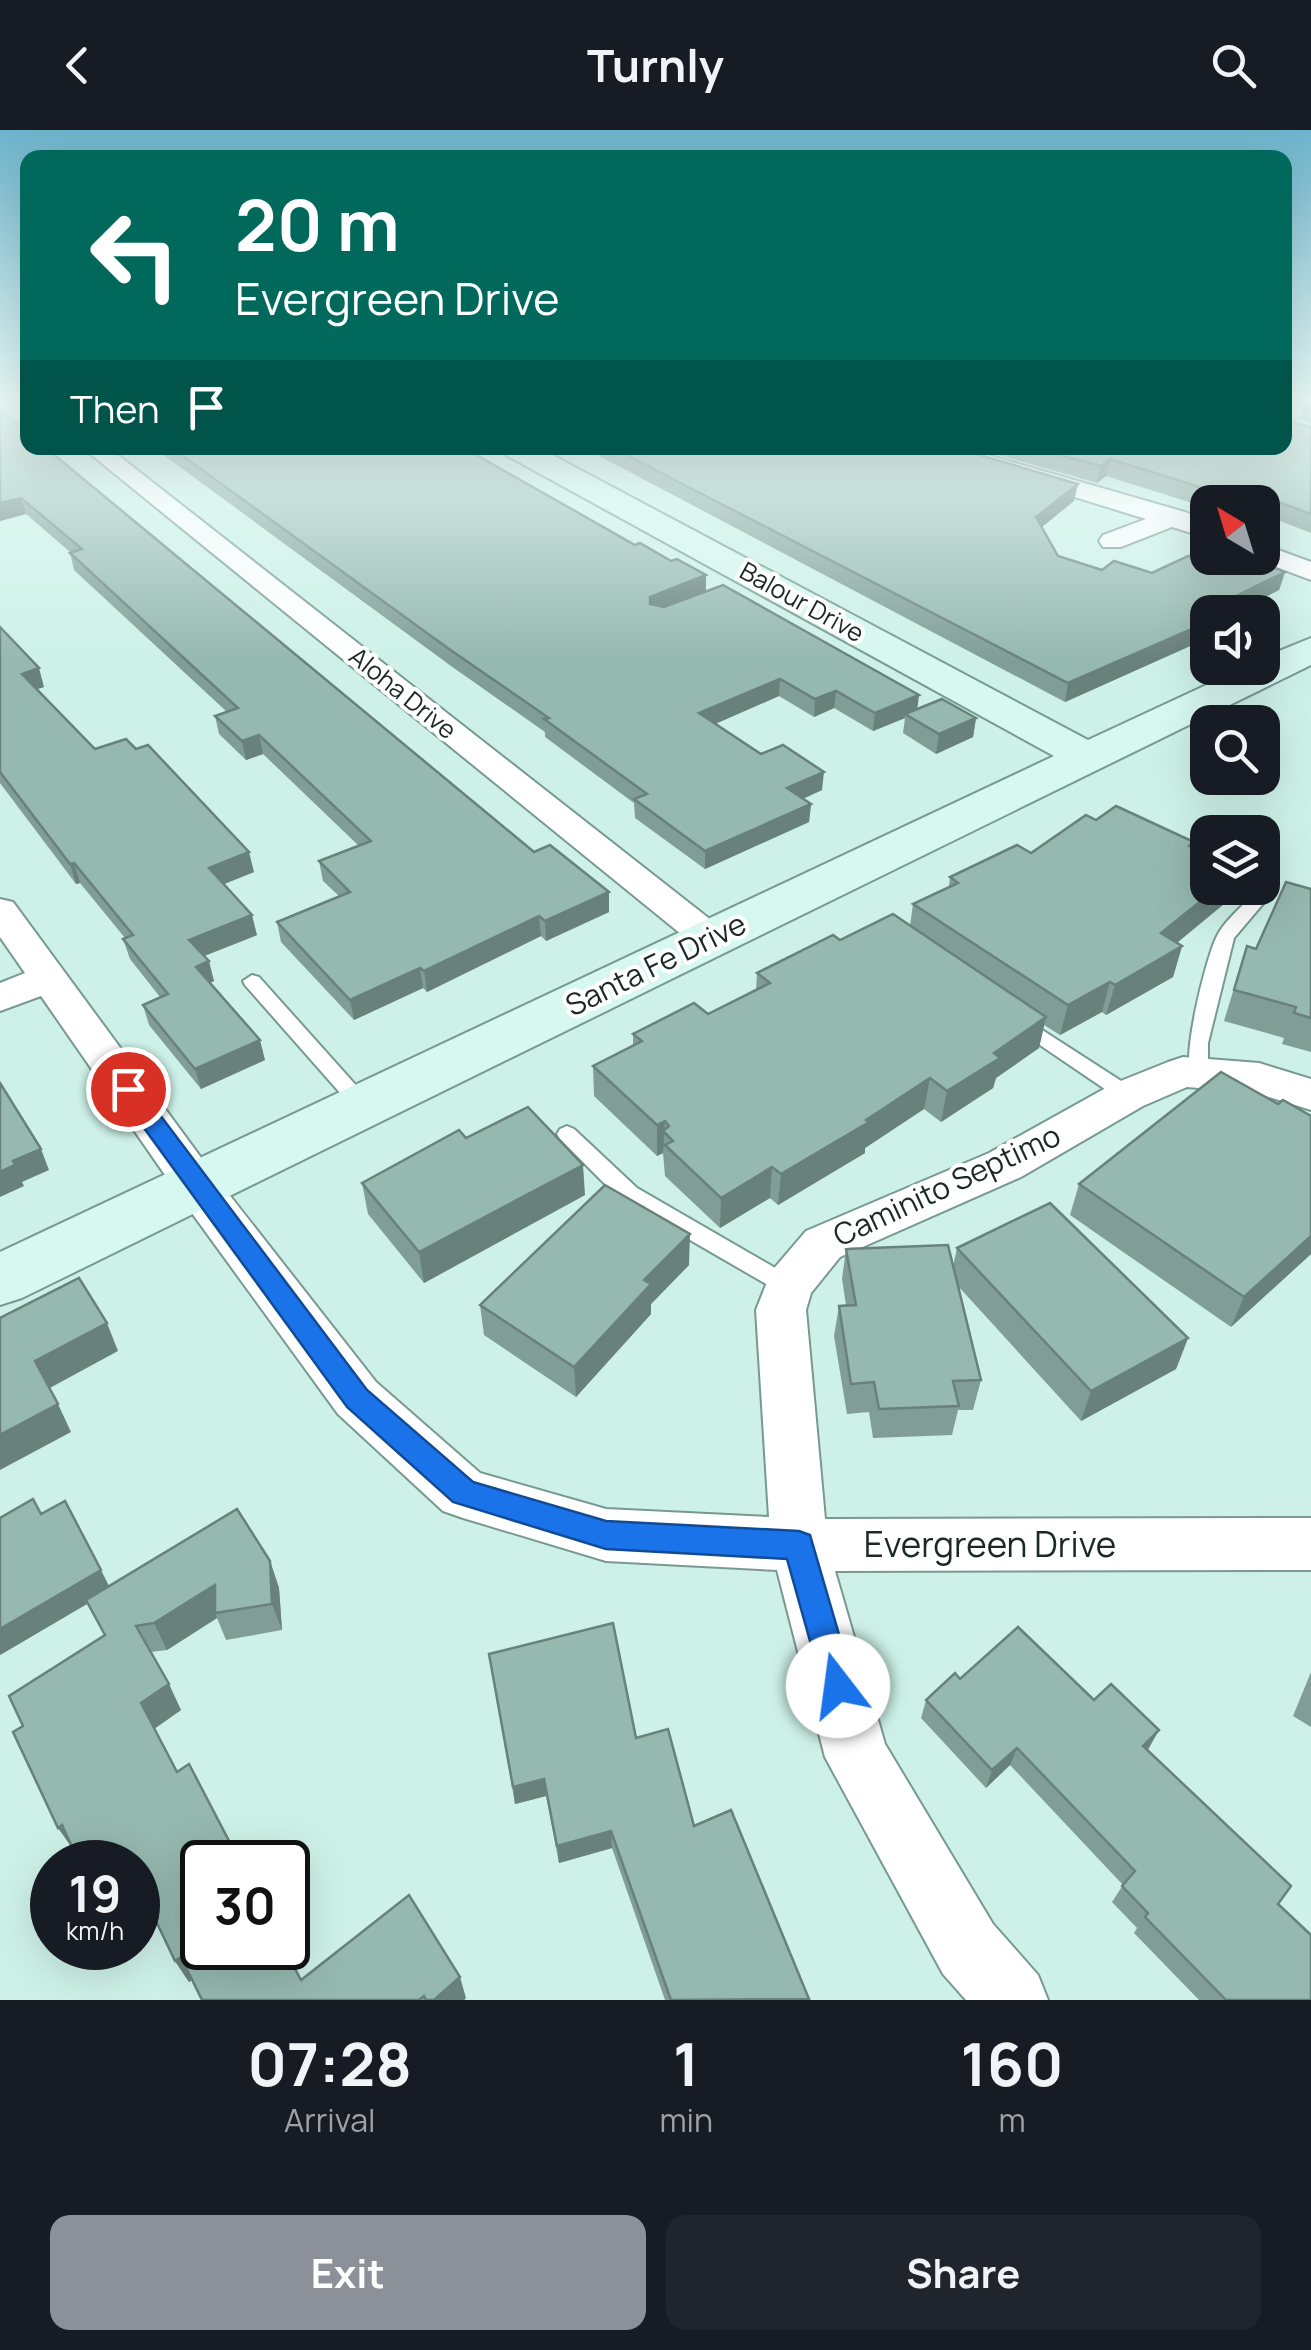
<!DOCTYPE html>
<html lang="en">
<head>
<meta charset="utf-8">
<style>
  :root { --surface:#171b24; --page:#20242c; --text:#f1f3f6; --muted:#9ea1a6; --accent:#8c9099 }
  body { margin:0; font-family:Manrope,sans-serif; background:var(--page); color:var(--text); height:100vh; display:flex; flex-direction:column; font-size:38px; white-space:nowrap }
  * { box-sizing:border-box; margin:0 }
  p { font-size:32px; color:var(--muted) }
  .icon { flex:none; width:55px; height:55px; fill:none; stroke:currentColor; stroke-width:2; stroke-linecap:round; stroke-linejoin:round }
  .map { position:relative; height:1870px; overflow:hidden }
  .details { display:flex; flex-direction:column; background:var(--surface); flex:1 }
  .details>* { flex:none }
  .hud { position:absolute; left:20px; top:20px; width:1272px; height:305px; border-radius:20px; box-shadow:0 10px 40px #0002; background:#00695c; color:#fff; overflow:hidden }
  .needle { width:65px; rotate:322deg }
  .tools { position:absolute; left:1190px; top:355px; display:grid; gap:20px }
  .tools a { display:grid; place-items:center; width:90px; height:90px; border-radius:20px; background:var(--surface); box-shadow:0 10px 40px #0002; font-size:50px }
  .speed { position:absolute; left:30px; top:1710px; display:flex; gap:20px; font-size:50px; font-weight:700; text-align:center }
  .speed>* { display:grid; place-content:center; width:130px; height:130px; border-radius:50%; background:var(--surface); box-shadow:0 10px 40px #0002; line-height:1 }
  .speed small { font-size:25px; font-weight:400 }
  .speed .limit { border:5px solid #111; border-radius:15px; background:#fff; color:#111 }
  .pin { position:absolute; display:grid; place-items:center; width:85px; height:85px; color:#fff; margin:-42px; border:5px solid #fff; border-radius:50%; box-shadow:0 2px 10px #0007 }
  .me { position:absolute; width:110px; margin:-55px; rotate:345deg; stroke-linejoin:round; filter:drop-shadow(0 0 8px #0008) }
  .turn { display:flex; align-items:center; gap:35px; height:210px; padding:0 50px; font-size:45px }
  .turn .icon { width:130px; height:130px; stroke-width:2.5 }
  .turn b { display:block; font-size:70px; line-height:85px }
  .then { display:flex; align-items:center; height:95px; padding:0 50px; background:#0003; gap:20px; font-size:38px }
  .eta { display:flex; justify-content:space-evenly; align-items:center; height:170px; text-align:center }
  .eta b { font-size:60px; font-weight:700; line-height:70px }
  .button { display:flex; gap:20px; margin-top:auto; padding:20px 50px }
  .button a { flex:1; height:115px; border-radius:20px; background:var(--accent); color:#fff; font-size:40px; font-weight:700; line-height:115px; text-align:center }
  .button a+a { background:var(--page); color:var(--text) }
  header { display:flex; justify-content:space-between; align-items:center; height:130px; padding:0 50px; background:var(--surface); font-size:45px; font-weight:700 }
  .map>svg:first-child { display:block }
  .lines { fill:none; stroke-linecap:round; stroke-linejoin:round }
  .lane-casing { stroke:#779991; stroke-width:4 }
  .street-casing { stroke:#779991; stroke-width:4 }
  .secondary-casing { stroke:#779991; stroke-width:4 }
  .lane { fill:#fff; fill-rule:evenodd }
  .street { fill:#fff; fill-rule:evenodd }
  .secondary { fill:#d7f7f1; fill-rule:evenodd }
  .wall { fill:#809e96 }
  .shaded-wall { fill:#68817a }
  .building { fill:#95b8af; stroke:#68817a; stroke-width:2.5 }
  .route { fill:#1a73e8; stroke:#114b97; stroke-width:2.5 }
  .labels { text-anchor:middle; stroke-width:8; stroke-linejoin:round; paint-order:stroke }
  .far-street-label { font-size:25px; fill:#1b2925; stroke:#fff }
  .street-label { font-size:30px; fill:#1b2925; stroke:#fff }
  .near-street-label { font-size:35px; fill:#1b2925; stroke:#fff }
</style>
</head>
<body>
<header><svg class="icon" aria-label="back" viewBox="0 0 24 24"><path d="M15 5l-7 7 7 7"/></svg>Turnly<svg class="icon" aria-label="search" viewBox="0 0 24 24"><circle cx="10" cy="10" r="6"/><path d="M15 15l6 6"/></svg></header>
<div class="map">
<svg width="1311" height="1870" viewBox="0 0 1311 1870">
  <rect width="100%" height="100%" fill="#cdf1e8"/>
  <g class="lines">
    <g class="lane-casing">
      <g id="lane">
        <path d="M1258 764 1267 769 1234 808 1208 913V942L1205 947H1191C1182 925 1205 832 1216 808 1223 792 1241 778 1252 765Z"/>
        <polygon points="252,845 259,847 370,971 373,976 370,981 356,981 245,855 243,851"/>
        <polygon points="1022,887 1135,960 1138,965 1135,970 1121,970 1015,898 1012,893"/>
        <polygon points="567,996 574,999 637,1058 796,1150 800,1156 796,1162 788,1165 780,1162 621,1070 560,1009 557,1004 560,999"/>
      </g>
    </g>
    <g class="street-casing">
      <g id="street">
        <polygon points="83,318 109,318 725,801 730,809 725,817 711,821 697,817"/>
        <polygon points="928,318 963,318 1185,382 1208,391 1208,408 1172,397 1121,417 1103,417 1099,411 1103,405 1146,389 932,323"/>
        <polygon points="1262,414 1311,432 1311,450 1252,428 1262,428"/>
        <polygon points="0,769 13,772 213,1044 376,1252 480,1343 606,1379 769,1387 756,1180 771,1142 806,1101 989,1023 1113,954 1168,932 1183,927 1259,933 1311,949 1311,980 1256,963 1187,957 1143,976 1021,1047 840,1127 811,1163 806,1180 825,1389 1311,1388 1311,1440 835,1441 885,1614 993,1794 1038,1845 1048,1870 966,1870 943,1844 825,1627 777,1440 606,1431 463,1388 443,1381 338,1284 181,1068 41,866 0,881 0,853 25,843 0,807"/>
      </g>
    </g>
    <g class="secondary-casing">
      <polygon id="secondary" points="502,318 539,318 1088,610 1243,538 1262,538 1262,528 1311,508 1311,535 22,1168 0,1175 0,1122 1054,626 506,325"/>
    </g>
    <use href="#lane" class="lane"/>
    <use href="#street" class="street"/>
    <use href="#secondary" class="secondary"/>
  </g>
  <g class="wall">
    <polygon points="1311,271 1311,294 1300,289 1304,274"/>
    <polygon points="0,279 534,722 609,762 609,782 546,811 541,806 427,862 423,858 354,890 281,812 277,792 339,766 323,751 319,731 359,716 263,624 246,630 219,604 215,586 227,582 74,440 70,422 26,384 0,391"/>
    <polygon points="1288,291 1311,297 1311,403 1262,384 1262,372 1208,372 1208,378 1106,346 1097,353 975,318 1285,318"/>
    <polygon points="154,318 464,318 635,415 706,445 706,461 917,579 976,588 973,607 936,624 903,603 905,588 873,601 834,578 814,587 779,566 715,594 761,624 822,660 803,669 811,674 809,692 705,739 635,688 634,673 545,607 545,602 451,536"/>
    <polygon points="587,318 956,318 1074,371 1042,397 1058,426 1102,440 1152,443 1285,442 1279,460 1236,482 1208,482 1208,508 1065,572 588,320"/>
    <polygon points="0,497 44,557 37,559 95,619 254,742 224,754 257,805 204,826 214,851 210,853 265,930 201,959 149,895 143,875 160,867 130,829 123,809 125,808 80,753 76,754 0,653"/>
    <polygon points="1096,690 1194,712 1193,717 1230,769 1177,813 1182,816 1173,847 1106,885 1102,882 1060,905 1044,895 1039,918 996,948 993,958 941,992 924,979 865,1018 865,1023 778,1075 770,1068 720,1098 665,1046 663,1023 657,1026 594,966 593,936 633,915 633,904 708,884 756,861 757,843 840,810 910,796 913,774 949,757 950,747 1031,723"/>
    <polygon points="1311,759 1311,922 1282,914 1284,908 1224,891 1247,816 1256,819"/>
    <polygon points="1278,974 1311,1124 1231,1197 1070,1085 1079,1054"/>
    <polygon points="362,1053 585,1065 424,1153 368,1084"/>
    <polygon points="957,1118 1188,1208 1176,1239 1081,1291 958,1156 981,1250 973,1280 958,1280 952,1305 873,1308 869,1282 847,1284 834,1206 839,1176 846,1175 842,1149 846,1119 953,1136"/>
    <polygon points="689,1135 651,1174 651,1184 576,1267 484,1205 480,1175"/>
    <polygon points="0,1388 109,1456 270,1431 279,1458 282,1500 226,1510 217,1488 167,1520 151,1522 181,1580 154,1599 177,1642 301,1850 466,1868 464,1870 202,1870 192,1850 189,1852 175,1831 158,1795 149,1801 143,1792 138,1796 138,1732 23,1596 105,1505 88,1473 0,1525"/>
    <polygon points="489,1524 636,1608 809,1870 665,1870 612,1718 559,1733 546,1666 515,1674"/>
    <polygon points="1311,1542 1311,1597 1293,1586"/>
    <polygon points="960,1549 1094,1570 1149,1618 1147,1620 1278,1774 1311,1870 1199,1870 1134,1803 1137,1798 1112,1772 1123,1755 1010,1635 986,1658 921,1588 926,1570"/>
  </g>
  <g class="shaded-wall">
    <polygon points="1110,329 1106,346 1097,353 1101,336"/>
    <polygon points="1078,354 1074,371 1033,404 1036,387"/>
    <polygon points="1260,365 1257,372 1247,372"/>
    <polygon points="21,368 26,384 0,391 0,373"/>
    <polygon points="1285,442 1279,460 1235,482 1221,482 1230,469"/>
    <polygon points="706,445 706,462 650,484 650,467"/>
    <polygon points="1208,492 1208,508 1065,572 1068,553"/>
    <polygon points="39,538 44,557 28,562 22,544"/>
    <polygon points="780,549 779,566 699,601 699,583"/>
    <polygon points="836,561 834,578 814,587 815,569"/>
    <polygon points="919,565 917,582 905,584 905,588 873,601 875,583"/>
    <polygon points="976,588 973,607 936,624 939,604"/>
    <polygon points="259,605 263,624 246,630 242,611"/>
    <polygon points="824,642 822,660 786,676 787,658"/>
    <polygon points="811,674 809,692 705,739 705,721"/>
    <polygon points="249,722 254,742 214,758 209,738"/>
    <polygon points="74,733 80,753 76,754 70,734"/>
    <polygon points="1217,758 1234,758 1230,769 1152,833 1161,803"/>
    <polygon points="609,762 609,782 546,811 545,791"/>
    <polygon points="252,785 257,805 194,830 189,810"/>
    <polygon points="539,786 541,806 427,862 424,841"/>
    <polygon points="1182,816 1173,847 1106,885 1115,855"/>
    <polygon points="209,831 214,851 201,857 196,837"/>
    <polygon points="420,838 423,858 354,890 350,870"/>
    <polygon points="1110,852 1102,882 1060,905 1068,875"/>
    <polygon points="1046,887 1039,918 996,948 993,958 941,992 947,961 994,923"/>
    <polygon points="260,910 265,930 201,959 195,939"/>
    <polygon points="930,948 924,979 865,1018 865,1023 778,1075 781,1044"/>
    <polygon points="665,991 663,1023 657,1026 657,995"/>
    <polygon points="41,1019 49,1040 22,1052 24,1056 0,1067 0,1042 13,1031"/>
    <polygon points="583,1035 585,1065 424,1153 419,1122"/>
    <polygon points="772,1037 770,1068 720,1098 721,1068"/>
    <polygon points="690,1104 689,1135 651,1174 651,1184 576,1267 574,1237 644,1150"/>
    <polygon points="1311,1106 1311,1124 1231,1197 1244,1167"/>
    <polygon points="107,1193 118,1221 48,1259 35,1231"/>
    <polygon points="1188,1208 1176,1239 1081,1291 1091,1261"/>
    <polygon points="58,1274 71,1302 0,1340 0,1305"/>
    <polygon points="270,1431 279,1458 282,1500 272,1474"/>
    <polygon points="101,1440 111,1460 0,1525 0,1499"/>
    <polygon points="215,1455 215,1483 217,1488 167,1520 154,1493"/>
    <polygon points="169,1554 181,1580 154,1599 141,1573"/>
    <polygon points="1159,1600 1149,1618 1133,1633 1143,1616"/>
    <polygon points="1017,1618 1010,1635 986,1658 992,1640"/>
    <polygon points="544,1649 546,1666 515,1674 513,1657"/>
    <polygon points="62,1695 75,1722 58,1698"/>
    <polygon points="611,1701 612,1718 559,1733 557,1716"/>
    <polygon points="146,1770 161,1793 149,1801 143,1792 138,1796 138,1777"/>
    <polygon points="181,1827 195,1848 189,1852 175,1831"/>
    <polygon points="460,1847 466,1868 464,1870 434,1870"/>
  </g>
  <g class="building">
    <polygon points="0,279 28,302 28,318 46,318 534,722 550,715 609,762 545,791 539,786 424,841 420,838 350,870 277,792 350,762 319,731 371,711 259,605 242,611 215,586 238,578 70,423 82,419 21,368 0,373"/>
    <polygon points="1286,280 1288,291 1311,297 1311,384 1260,365 1247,372 1110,329 1101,336 1033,318 1285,318"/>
    <polygon points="172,318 464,318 635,415 640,413 671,431 677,429 706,445 650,467 650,474 664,477 723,455 919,565 875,583 836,561 815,569 780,549 699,583 761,624 783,615 824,642 787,658 811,674 705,721 634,669 647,664 544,589 549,588 449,519"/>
    <polygon points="613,318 956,318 1078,354 1036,387 1058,426 1102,440 1114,431 1152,443 1188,426 1251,428 1285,442 1230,469 1238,473 1221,480 1226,482 1208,482 1208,492 1068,553"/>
    <polygon points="0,497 39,538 22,544 95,619 126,609 136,619 148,615 249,722 209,738 252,785 189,810 209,831 196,837 260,910 195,939 143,875 168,864 123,809 133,805 74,733 70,734 0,642"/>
    <polygon points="942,569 976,588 939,604 905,584"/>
    <polygon points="1116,676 1194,712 1189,716 1208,724 1208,758 1217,758 1161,803 1182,816 1115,855 1110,852 1068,875 913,774 958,753 950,747 1017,715 1031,723 1086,685 1096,690"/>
    <polygon points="1286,752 1311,759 1311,888 1294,883 1296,877 1234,860 1247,816 1256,819"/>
    <polygon points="893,784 1046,887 994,923 1000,928 947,961 930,948 866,990 869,992 781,1044 772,1037 721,1068 665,1015 673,1011 663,1001 669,996 665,991 657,995 593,936 642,911 633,904 694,873 708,884 770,853 757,843 833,805 840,810"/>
    <polygon points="1221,942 1278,974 1283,970 1311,986 1311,1106 1244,1167 1079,1054"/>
    <polygon points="0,953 41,1019 13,1031 15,1035 0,1042"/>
    <polygon points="528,977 583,1035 419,1122 362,1053 459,1000 466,1008"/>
    <polygon points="605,1055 690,1104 644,1150 651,1154 574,1237 480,1175"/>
    <polygon points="1050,1073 1188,1208 1091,1261 957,1118"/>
    <polygon points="948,1115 981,1250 953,1251 959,1276 879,1279 874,1252 851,1254 839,1176 856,1175 846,1119"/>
    <polygon points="79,1148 107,1193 35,1231 58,1274 0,1305 0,1188"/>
    <polygon points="33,1369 41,1384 65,1371 101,1440 0,1499 0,1388"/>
    <polygon points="237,1379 270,1431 272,1474 215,1483 215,1455 154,1493 136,1496 169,1554 141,1573 177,1642 189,1634 240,1732 202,1732 202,1818 284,1818 301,1850 409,1765 460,1847 434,1870 426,1870 424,1866 419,1870 202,1870 181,1827 175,1831 146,1770 138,1777 138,1732 79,1732 62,1695 58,1698 13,1602 23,1596 9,1566 105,1505 86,1470"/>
    <polygon points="613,1493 636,1608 668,1599 694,1696 731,1680 809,1869 671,1870 611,1701 557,1716 544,1649 513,1657 489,1524"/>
    <polygon points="1018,1497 1094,1570 1111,1554 1159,1600 1143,1616 1291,1756 1278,1774 1311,1805 1311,1870 1226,1870 1145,1787 1148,1783 1122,1756 1135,1741 1017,1618 992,1640 926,1570 955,1543 960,1549"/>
  </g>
  <linearGradient id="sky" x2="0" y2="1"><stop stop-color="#6db3cb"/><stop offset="0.51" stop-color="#e8f9f5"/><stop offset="1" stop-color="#e8f9f5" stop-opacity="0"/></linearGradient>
  <rect width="1311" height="531" fill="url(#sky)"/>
  <polygon class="route" points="128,951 136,953 367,1260 473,1352 606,1391 799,1401 810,1405 854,1556 849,1568 838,1572 826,1568 787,1429 606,1419 453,1372 347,1277 120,965 116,959 120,953"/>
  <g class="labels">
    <g class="far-street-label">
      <text transform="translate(802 472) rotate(29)" y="9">Balour Drive</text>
      <text transform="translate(403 563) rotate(39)" y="9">Aloha Drive</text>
    </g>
    <g class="street-label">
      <text transform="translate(656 835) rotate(-26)" y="10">Santa Fe Drive</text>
      <text transform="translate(947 1056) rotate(-25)" y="10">Caminito Septimo</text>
    </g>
    <g class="near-street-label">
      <text x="990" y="1427">Evergreen Drive</text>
    </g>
  </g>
</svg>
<div class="tools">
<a><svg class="needle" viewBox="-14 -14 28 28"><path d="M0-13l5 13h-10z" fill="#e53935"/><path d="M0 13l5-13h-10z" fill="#9ea1a6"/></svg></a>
<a><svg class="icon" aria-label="sound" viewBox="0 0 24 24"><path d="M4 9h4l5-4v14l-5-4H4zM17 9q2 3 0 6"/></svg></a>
<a><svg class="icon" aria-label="search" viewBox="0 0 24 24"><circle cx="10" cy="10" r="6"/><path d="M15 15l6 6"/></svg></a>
<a><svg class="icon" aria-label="layers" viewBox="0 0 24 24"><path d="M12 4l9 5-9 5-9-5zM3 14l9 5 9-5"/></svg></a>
</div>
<div class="speed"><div>19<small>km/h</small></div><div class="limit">30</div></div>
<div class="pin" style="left:128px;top:959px;background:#d93025"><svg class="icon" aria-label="arrive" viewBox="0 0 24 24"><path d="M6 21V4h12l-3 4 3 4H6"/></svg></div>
<svg class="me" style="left:838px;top:1556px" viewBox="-20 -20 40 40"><circle r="19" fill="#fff"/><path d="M0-13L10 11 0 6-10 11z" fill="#1a73e8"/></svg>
<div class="hud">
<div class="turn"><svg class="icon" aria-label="left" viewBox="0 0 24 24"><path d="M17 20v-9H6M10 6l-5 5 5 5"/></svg><div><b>20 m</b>Evergreen Drive</div></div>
<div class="then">Then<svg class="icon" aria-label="arrive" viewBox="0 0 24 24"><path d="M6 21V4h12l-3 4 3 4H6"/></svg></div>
</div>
</div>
<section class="details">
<div class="eta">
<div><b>07:28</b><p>Arrival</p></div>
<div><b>1</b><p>min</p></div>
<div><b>160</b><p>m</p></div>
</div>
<div class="button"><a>Exit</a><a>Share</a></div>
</section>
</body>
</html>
